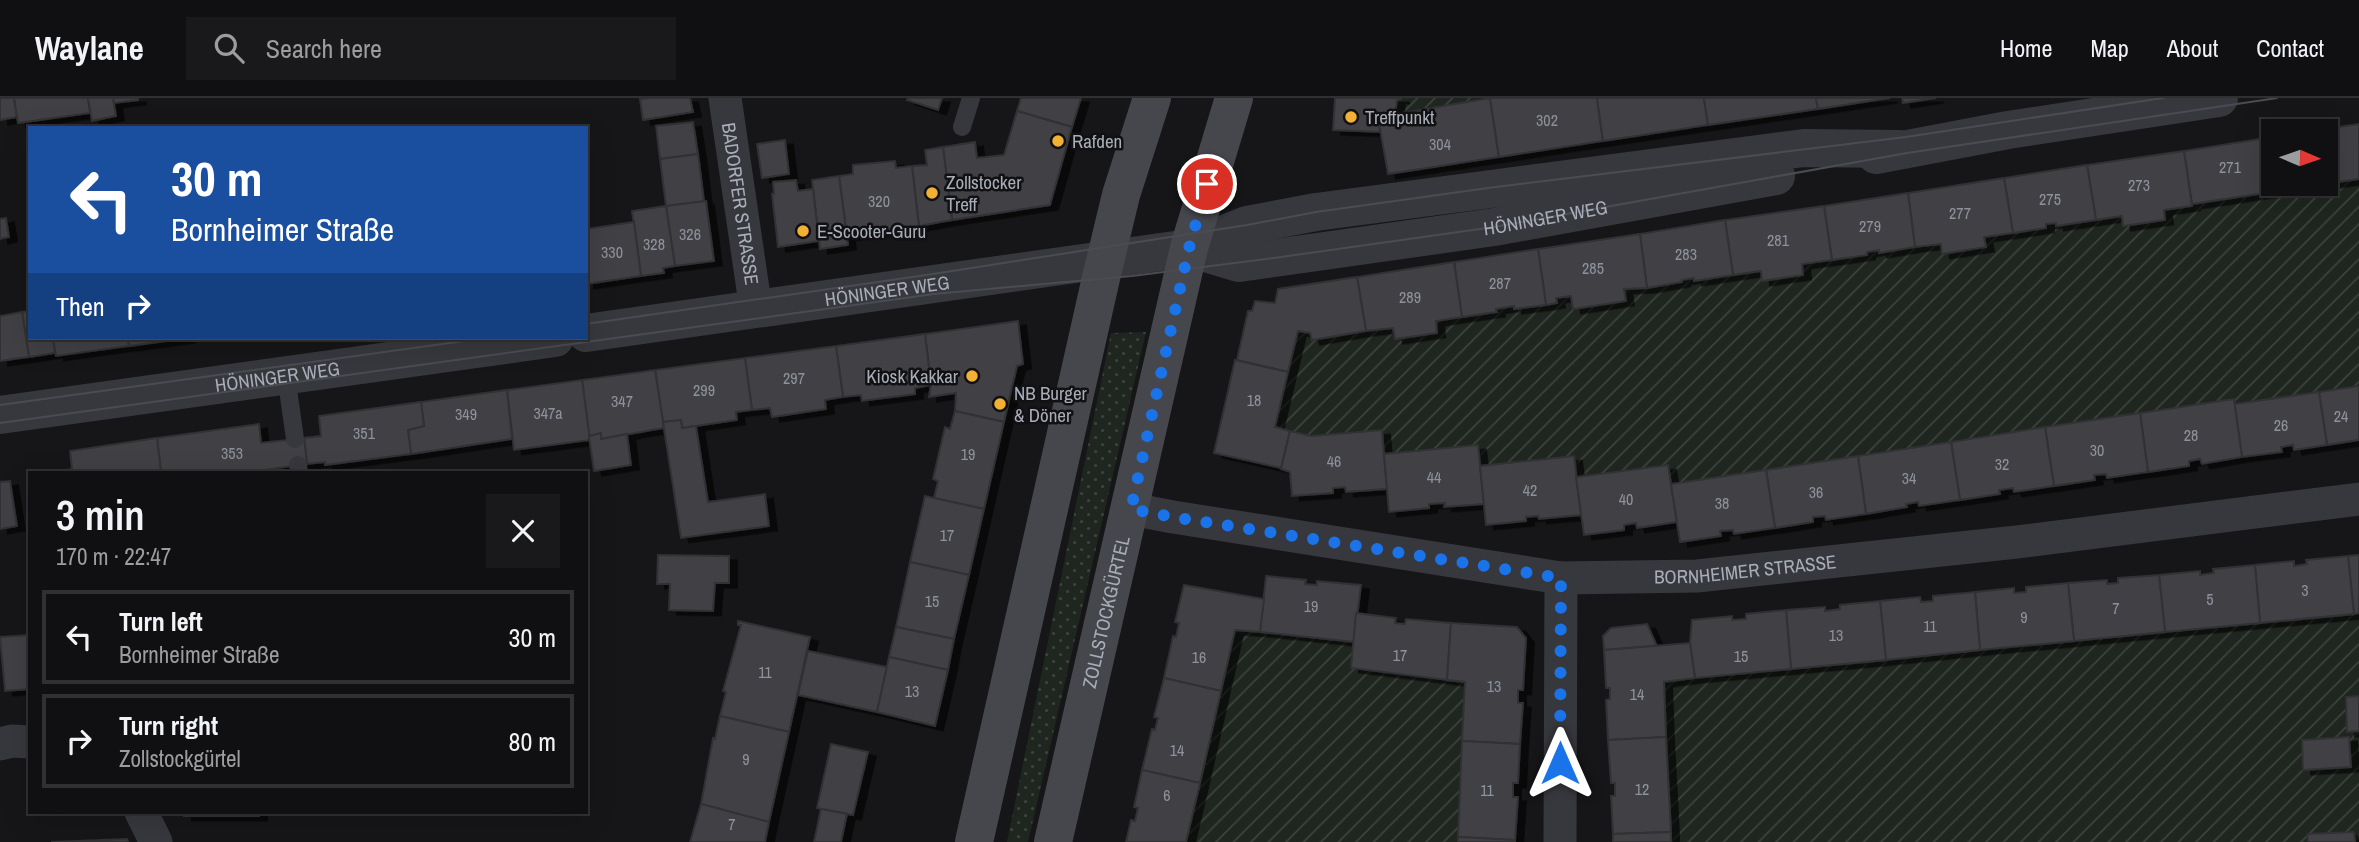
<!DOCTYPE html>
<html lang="en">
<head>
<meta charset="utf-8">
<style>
  :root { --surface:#101012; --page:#19191b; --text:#f1f3f6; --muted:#9c9d9f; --line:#303032 }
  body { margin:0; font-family:"Archivo Narrow",sans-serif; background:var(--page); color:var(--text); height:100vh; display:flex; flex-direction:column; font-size:26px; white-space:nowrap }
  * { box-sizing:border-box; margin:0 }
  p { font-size:23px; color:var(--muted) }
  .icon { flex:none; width:38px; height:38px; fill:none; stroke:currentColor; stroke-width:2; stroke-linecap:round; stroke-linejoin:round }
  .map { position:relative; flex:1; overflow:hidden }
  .drawer { position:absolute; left:28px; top:373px; width:560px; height:343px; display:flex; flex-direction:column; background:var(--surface); border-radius:0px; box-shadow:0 7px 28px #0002,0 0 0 2px var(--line) }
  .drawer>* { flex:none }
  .guide { position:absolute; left:28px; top:28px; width:560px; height:214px; border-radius:0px; box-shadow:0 7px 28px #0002,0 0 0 2px var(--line); background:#1a4fa0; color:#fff; overflow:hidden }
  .needle { width:46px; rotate:92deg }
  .fabs { position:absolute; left:2261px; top:21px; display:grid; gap:14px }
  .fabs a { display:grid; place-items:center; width:77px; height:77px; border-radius:0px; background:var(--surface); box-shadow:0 7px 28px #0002,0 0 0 2px var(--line); font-size:35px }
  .pin { position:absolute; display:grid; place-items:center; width:60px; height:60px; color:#fff; margin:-30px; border:4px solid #fff; border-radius:50%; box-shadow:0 2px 7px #0007 }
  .me { position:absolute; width:77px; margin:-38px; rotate:0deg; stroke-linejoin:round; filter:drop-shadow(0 0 5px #0008) }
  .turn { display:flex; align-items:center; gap:24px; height:147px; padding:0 28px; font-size:32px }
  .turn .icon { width:91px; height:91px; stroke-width:2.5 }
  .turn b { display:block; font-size:49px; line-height:60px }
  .then { display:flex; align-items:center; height:66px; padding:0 28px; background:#0003; gap:14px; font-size:26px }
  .round { display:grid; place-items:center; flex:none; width:74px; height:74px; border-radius:0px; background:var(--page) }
  .overview { display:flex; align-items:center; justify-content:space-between; height:119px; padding:0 28px }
  h1 { font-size:42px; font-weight:600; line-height:52px }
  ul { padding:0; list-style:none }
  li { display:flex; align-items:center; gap:21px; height:94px; margin:0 14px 10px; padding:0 14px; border:4px solid var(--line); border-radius:0px }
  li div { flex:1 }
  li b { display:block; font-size:26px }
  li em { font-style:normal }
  header { display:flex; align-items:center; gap:42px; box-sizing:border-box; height:98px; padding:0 35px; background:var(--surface); border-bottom:2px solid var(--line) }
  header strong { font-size:33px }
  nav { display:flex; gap:38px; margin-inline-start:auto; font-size:24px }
  .search { width:490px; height:63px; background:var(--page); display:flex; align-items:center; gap:18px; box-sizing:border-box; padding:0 24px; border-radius:0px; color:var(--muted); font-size:26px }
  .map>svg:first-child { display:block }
  .grass { fill:url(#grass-dots) }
  .garden { fill:url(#garden-furrows) }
  .building { fill:#404145; stroke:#303034; stroke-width:2; filter:url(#shadow) }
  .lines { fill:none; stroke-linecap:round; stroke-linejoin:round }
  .service { stroke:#37383d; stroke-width:18 }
  .minor { stroke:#37383d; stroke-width:33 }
  .tertiary { stroke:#37383d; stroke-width:38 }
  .secondary { stroke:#45474d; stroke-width:38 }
  .tram { stroke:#4a4c52; stroke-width:2 }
  .route { stroke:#1a73e8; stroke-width:12; stroke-dasharray:0 21.6 }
  .poi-dot { fill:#f2b134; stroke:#111113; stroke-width:2.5 }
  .labels { text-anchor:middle; stroke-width:5; stroke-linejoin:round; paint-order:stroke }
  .number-label { font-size:16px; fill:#8e929b }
  .poi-label { font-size:19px; fill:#a8adb8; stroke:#111113; text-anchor:start }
  .street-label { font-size:19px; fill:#a8adb8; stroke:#111113 }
</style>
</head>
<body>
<header>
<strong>Waylane</strong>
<div class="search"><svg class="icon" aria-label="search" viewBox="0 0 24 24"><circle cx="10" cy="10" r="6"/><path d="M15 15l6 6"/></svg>Search here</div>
<nav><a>Home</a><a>Map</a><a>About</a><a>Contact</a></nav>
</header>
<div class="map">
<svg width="2359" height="744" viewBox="0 0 2359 744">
  <defs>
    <pattern id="grass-dots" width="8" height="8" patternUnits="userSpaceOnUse" patternTransform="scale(1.75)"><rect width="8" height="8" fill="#1e261f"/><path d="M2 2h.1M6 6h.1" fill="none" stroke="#3c433d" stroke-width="1.8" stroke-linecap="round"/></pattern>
    <pattern id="garden-furrows" width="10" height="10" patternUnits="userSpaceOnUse" patternTransform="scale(1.75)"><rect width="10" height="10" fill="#1e261f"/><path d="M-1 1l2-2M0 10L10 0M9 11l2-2" fill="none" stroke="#3c433d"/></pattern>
    <filter id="shadow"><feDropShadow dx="8" dy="4.5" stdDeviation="0" flood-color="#0009"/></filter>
  </defs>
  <rect width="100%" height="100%" fill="#161618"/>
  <polygon class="grass" points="1146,234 1028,744 1007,744 1111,235"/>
  <g class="garden">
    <polygon points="1401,0 1483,0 1469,2 1469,5 1402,15 1402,17 1395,19 1397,1"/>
    <polygon points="2359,81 2359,288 2234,306 2233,301 1671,386 1668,367 1576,379 1573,358 1480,368 1477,347 1384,356 1382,332 1311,338 1276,329 1298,233 1310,235 1312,241 1393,230 1396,241 1437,235 1436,223 1496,214 1496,211 1514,208 1515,211 1557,205 1556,200 1571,198 1573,211 1624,191 1682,184 1682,182 1694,180 1694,182 1761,173 1762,183 1803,177 1802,166 1867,157 1867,154 1879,152 1880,155 1941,146 1943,156 1985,149 1984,139 2046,126 2056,125 2057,128 2122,118 2124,128 2165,122 2164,112 2191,108 2192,106"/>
    <polygon points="2359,515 2359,744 1671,744 1664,584"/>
    <polygon points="1235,532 1354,544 1465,584 1458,744 1186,744"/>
  </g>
  <g class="building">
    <polygon points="0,0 14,0 17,19 0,22"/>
    <polygon points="14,0 88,0 90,15 18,25"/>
    <polygon points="88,0 113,0 116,18 92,23"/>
    <polygon points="113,0 138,0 138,2 114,5"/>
    <polygon points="649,0 690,0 693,14 643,22 640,1"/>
    <polygon points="908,0 942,0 938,12 907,2"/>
    <polygon points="1021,0 1081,0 1072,29 1017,13"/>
    <polygon points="1335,0 1401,0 1401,1 1397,1 1395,19 1379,25 1380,34 1333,32"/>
    <polygon points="1490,0 1499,59 1388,76 1379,25 1402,17 1402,15"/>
    <polygon points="1490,0 1597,0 1603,43 1499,59"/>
    <polygon points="1597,0 1704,0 1708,27 1603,43"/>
    <polygon points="1704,0 1816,0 1818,11 1708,27"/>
    <polygon points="1816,0 1890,0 1818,11"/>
    <polygon points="1902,0 1936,0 1903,5"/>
    <polygon points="1017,13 1072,29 1050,107 952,122 943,49 975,44 977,60 1004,57"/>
    <polygon points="693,24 698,56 660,61 656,28"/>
    <polygon points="2359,26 2359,81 2292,91 2291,86 2326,86 2326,33 2312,33"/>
    <polygon points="2273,39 2273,86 2291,86 2292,91 2192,106 2184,53"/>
    <polygon points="785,42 789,76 762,80 757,46"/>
    <polygon points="943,49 952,122 919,128 912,68 927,67 925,52"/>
    <polygon points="2184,53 2192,108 2164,112 2165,122 2123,128 2122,118 2096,122 2087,67"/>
    <polygon points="698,56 704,103 666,108 660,61"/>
    <polygon points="895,63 896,70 912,68 919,129 847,138 839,78 853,76 853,67"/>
    <polygon points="2087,67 2096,122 2056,128 2056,125 2046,126 2046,130 2013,135 2004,80"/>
    <polygon points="839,78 848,147 820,151 812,82"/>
    <polygon points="2004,80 2013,135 1984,139 1986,149 1942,156 1941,146 1915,149 1908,95"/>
    <polygon points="796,82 798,93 813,91 819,143 778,149 772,96 774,96 773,84"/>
    <polygon points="1908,95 1915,149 1879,155 1879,152 1867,154 1867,157 1832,162 1824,108"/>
    <polygon points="706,103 714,163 675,168 666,108"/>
    <polygon points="666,108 675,168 663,170 664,175 641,178 632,113"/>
    <polygon points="1824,108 1832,162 1802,166 1803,177 1762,183 1761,173 1733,177 1725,122"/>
    <polygon points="6,120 9,139 0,141 0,121"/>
    <polygon points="1725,122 1733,177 1694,183 1694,180 1682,182 1682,184 1647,190 1640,136"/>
    <polygon points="634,124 641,178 586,186 586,131"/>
    <polygon points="1640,136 1647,190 1624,191 1626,203 1573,211 1571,198 1556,200 1557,205 1546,207 1538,151"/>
    <polygon points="1538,151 1546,207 1514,211 1514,208 1496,211 1497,214 1462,219 1454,164"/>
    <polygon points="1454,164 1462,219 1436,223 1437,235 1395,241 1393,230 1366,233 1357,179"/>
    <polygon points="1357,179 1366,233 1312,242 1310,235 1298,233 1288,274 1237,262 1248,213 1252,213 1255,203 1275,205 1278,191"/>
    <polygon points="30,213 30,240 53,240 55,255 29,259 22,214"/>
    <polygon points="22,214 29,259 0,263 0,218"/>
    <polygon points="1018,223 1023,266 1017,268 1004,324 955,313 956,295 929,299 931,287 925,236"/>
    <polygon points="925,236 931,287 915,290 915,296 862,303 861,297 843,299 836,248"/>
    <polygon points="53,240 128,240 129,248 56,258"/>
    <polygon points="128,240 188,240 129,248"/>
    <polygon points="836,248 843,299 825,302 826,311 772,319 770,310 752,312 745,260"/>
    <polygon points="745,260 752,312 736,314 737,322 696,328 682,330 681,322 663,324 655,272"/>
    <polygon points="1235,262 1288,274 1275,329 1290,333 1281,370 1214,355"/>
    <polygon points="655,272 664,330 601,341 601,335 589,338 582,282"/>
    <polygon points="582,282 590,342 514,352 507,292"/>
    <polygon points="2359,288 2359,342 2327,347 2319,294"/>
    <polygon points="507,292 512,341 411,356 408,332 424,328 421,304"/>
    <polygon points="2319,294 2327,347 2294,352 2293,347 2281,349 2282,354 2242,359 2234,306"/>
    <polygon points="2234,301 2242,359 2202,366 2200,361 2189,363 2189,368 2148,374 2140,315"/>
    <polygon points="421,304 424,328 408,332 411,356 325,367 325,364 307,366 304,340 321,338 319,318"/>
    <polygon points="955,313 1004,324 984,411 934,400 938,383 933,381 945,329 950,331"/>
    <polygon points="2140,315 2148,374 2107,380 2106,376 2094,377 2095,382 2054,388 2045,329"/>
    <polygon points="681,322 682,330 696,328 708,404 765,396 769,428 681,440 663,324"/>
    <polygon points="259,326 261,345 304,340 307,366 264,372 264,374 161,374 157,340"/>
    <polygon points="2045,329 2054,388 2014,394 2013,390 1999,392 2000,396 1960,402 1951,344"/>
    <polygon points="1382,332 1387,391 1346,394 1345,389 1333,390 1333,395 1292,398 1290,374 1281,371 1290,333 1311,338"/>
    <polygon points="601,335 601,341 627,336 631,367 594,373 589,338"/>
    <polygon points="157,340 161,374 55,374 72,371 70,353"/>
    <polygon points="1951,344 1960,402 1919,408 1918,404 1906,406 1907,409 1866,416 1858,358"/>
    <polygon points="1478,347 1484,406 1444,409 1445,405 1429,406 1429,410 1389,414 1384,356"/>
    <polygon points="1574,358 1581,417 1539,421 1538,418 1526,419 1526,423 1486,427 1480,368"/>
    <polygon points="1858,358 1866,416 1826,422 1825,418 1813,419 1813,424 1775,430 1766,372"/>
    <polygon points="1668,367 1677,424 1637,430 1636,425 1624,427 1624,432 1584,437 1576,379"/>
    <polygon points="1766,372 1775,430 1734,436 1733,432 1720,433 1721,438 1680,444 1671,386"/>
    <polygon points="10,383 17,428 0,431 0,384"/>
    <polygon points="925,398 984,411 969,477 910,464"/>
    <polygon points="658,457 729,458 729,485 715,485 713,513 669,512 670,486 657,486"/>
    <polygon points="2359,457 2359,515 2354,516 2348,458"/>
    <polygon points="2348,458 2354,516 2260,525 2255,467 2294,463 2294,468 2307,466 2306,462"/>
    <polygon points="910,464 969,477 954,541 896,529"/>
    <polygon points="2255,467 2260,525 2165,534 2159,477 2200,473 2200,477 2214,475 2213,471"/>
    <polygon points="2159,477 2165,534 2074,543 2068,485 2107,482 2107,486 2118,485 2118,480"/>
    <polygon points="1266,478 1306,482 1305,486 1317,487 1317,483 1361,487 1354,544 1260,534"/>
    <polygon points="2068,485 2074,543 1980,552 1975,494 2014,490 2014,495 2026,494 2026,489"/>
    <polygon points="1184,487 1264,501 1260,534 1235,532 1221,593 1164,580 1173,538 1176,539 1179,525 1175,524"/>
    <polygon points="1975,494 1980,552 1886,562 1880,503 1920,499 1921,504 1933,503 1933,498"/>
    <polygon points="1880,503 1886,562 1791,571 1786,512 1825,509 1825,513 1840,511 1840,507"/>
    <polygon points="1786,512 1791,571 1695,580 1690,545 1692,522 1732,518 1732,522 1746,521 1746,516"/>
    <polygon points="1356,515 1396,520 1395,525 1405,526 1406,521 1451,525 1447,582 1351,570"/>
    <polygon points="738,523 810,539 789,634 720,618 726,594 723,593 741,527 738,527"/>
    <polygon points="1451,525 1517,529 1526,540 1523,592 1518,592 1518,605 1523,605 1520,646 1462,643 1465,584 1447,582"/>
    <polygon points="1647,526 1657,548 1604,552 1603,538 1611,530"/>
    <polygon points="896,529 954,541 948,572 889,559"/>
    <polygon points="30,537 30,591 5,593 0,539"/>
    <polygon points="1690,545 1695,580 1664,584 1666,639 1608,642 1606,602 1610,601 1610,590 1606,590 1604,552"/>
    <polygon points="808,553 887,569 877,614 798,597"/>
    <polygon points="889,559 948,572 935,628 877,614"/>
    <polygon points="1164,580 1221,593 1200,685 1142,672 1152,631 1155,632 1158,620 1154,619"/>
    <polygon points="2359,598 2359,633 2347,634 2346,599"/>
    <polygon points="720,618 789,634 769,724 701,706 713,640 715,641"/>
    <polygon points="1666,639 1671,734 1613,736 1611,698 1615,698 1615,685 1611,685 1608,642"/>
    <polygon points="2349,639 2351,669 2303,672 2302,642"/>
    <polygon points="1462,643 1520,646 1518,685 1513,685 1513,699 1518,699 1515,742 1458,739"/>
    <polygon points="831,646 868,654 853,717 817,710"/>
    <polygon points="1142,672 1200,685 1186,744 1126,744 1131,722 1135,723 1138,710 1134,709"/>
    <polygon points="701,706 769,724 765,744 690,744"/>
    <polygon points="821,711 847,716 841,744 814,744"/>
    <rect x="184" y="714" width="75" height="4"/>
    <polygon points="1671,734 1671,744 1613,744 1613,736"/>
    <polygon points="2354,734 2355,744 2308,744 2307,736"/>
    <polygon points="1458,739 1515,742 1515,744 1458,744"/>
    <polygon points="127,741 128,744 51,744"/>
  </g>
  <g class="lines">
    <g class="service">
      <polyline points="962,29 971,0"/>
      <polyline points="286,277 295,341"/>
      <polyline points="298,367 299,374"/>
    </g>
    <g class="minor">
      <path id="s1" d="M725 0 756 212"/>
      <path id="s2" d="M1131 411 1173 419 1561 480 1697 478 2017 444 2359 401"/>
      <polyline points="0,646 12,643 30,644"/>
      <polyline points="141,714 156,744"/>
      <polyline points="1560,744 1561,480"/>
    </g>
    <g class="tertiary">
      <polyline points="1876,57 2008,32 2219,0"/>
      <path id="s3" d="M1189 150 1239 165 1494 129 1776 78"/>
      <path id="s4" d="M586 235 1189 150 1247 127 1316 114 1804 50 1900 51"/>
      <path id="s5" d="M0 317 555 240"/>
    </g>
    <g class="secondary">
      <polyline points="974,744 1101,180 1121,97 1152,0"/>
      <path id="s6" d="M1053 744 1189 150 1234 0"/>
    </g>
    <g class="tram">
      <polyline points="586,226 933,176 1247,127 1316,114 1488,90 1906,39 2163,0"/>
      <polyline points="0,307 486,240"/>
      <polyline points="0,325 934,196 1132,178 1274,160 1494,129 1907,55 2277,0"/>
    </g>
  </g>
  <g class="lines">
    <polyline class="route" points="1207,86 1189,150 1131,411 1173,419 1561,480 1560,665"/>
  </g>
  <g class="poi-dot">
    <circle cx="1351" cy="19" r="7"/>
    <circle cx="1058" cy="43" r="7"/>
    <circle cx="932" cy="95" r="7"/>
    <circle cx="803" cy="133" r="7"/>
    <circle cx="972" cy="278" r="7"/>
    <circle cx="1000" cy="306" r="7"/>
  </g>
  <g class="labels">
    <g class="number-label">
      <text x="1547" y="28">302</text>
      <text x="1440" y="52">304</text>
      <text x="2230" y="75">271</text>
      <text x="2139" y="93">273</text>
      <text x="2050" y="107">275</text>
      <text x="879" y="109">320</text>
      <text x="1960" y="121">277</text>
      <text x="1870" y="134">279</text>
      <text x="690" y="142">326</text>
      <text x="1778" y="148">281</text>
      <text x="654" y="152">328</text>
      <text x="612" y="160">330</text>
      <text x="1686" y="162">283</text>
      <text x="1593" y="176">285</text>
      <text x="1500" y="191">287</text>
      <text x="1410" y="205">289</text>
      <text x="794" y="286">297</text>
      <text x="704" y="298">299</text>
      <text x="1254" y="308">18</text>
      <text x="622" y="309">347</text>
      <text x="548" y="321">347a</text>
      <text x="466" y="322">349</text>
      <text x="2341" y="324">24</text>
      <text x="2281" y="333">26</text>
      <text x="364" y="341">351</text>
      <text x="2191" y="343">28</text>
      <text x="2097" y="358">30</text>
      <text x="232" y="361">353</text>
      <text x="968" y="362">19</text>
      <text x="1334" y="369">46</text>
      <text x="2002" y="372">32</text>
      <text x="1434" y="385">44</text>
      <text x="1909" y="386">34</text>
      <text x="1530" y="398">42</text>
      <text x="1816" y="400">36</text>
      <text x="1626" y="407">40</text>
      <text x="1722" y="411">38</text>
      <text x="947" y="443">17</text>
      <text x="2305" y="498">3</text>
      <text x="2210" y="507">5</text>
      <text x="932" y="509">15</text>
      <text x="1311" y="514">19</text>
      <text x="2116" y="516">7</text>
      <text x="2024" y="525">9</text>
      <text x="1930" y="534">11</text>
      <text x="1836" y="543">13</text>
      <text x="1400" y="563">17</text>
      <text x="1741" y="564">15</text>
      <text x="1199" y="565">16</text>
      <text x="765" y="580">11</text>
      <text x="1494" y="594">13</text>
      <text x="912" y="599">13</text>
      <text x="1637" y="602">14</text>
      <text x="1177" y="658">14</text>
      <text x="746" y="667">9</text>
      <text x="1642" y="697">12</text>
      <text x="1487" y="698">11</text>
      <text x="1167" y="703">6</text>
      <text x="732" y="732">7</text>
    </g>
    <g class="poi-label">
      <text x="1365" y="26">Treffpunkt</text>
      <text x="1072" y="50">Rafden</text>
      <text x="946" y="91">Zollstocker<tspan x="946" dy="22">Treff</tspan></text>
      <text x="817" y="140">E-Scooter-Guru</text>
      <text x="958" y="285" text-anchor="end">Kiosk Kakkar</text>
      <text x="1014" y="302">NB Burger<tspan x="1014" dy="22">&amp; Döner</tspan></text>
    </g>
    <g class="street-label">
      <text dy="7" stroke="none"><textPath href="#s1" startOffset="107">BADORFER STRASSE</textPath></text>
      <text dy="7" stroke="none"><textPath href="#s3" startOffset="362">HÖNINGER WEG</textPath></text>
      <text dy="7" stroke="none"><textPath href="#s4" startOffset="304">HÖNINGER WEG</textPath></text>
      <text dy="7" stroke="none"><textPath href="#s5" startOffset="280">HÖNINGER WEG</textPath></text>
      <text dy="7" stroke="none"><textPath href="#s2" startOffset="620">BORNHEIMER STRASSE</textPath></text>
      <text dy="7" stroke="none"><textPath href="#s6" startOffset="236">ZOLLSTOCKGÜRTEL</textPath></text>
    </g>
  </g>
</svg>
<div class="fabs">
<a><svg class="needle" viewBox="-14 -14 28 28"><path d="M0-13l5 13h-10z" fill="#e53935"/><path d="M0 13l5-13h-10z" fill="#9c9d9f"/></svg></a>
</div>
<div class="pin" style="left:1207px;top:86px;background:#d93025"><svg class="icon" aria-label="arrive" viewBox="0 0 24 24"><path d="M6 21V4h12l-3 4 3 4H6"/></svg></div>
<svg class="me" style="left:1560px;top:665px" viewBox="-20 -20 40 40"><path d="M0-17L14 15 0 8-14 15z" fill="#1a73e8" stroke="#fff" stroke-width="4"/></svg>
<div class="guide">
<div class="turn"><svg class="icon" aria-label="left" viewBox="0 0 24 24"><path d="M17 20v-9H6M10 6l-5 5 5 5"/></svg><div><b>30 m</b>Bornheimer Straße</div></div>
<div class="then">Then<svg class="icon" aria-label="right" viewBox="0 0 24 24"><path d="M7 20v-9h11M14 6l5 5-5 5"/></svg></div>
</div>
<section class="drawer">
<div class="overview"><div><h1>3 min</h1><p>170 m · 22:47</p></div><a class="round"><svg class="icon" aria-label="close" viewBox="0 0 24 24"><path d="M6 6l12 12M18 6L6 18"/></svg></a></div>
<ul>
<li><svg class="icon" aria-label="left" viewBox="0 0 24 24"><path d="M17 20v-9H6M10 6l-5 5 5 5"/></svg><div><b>Turn left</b><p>Bornheimer Straße</p></div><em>30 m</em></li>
<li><svg class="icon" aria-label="right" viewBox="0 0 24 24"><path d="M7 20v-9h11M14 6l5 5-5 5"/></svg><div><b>Turn right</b><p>Zollstockgürtel</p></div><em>80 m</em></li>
</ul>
</section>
</div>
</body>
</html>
